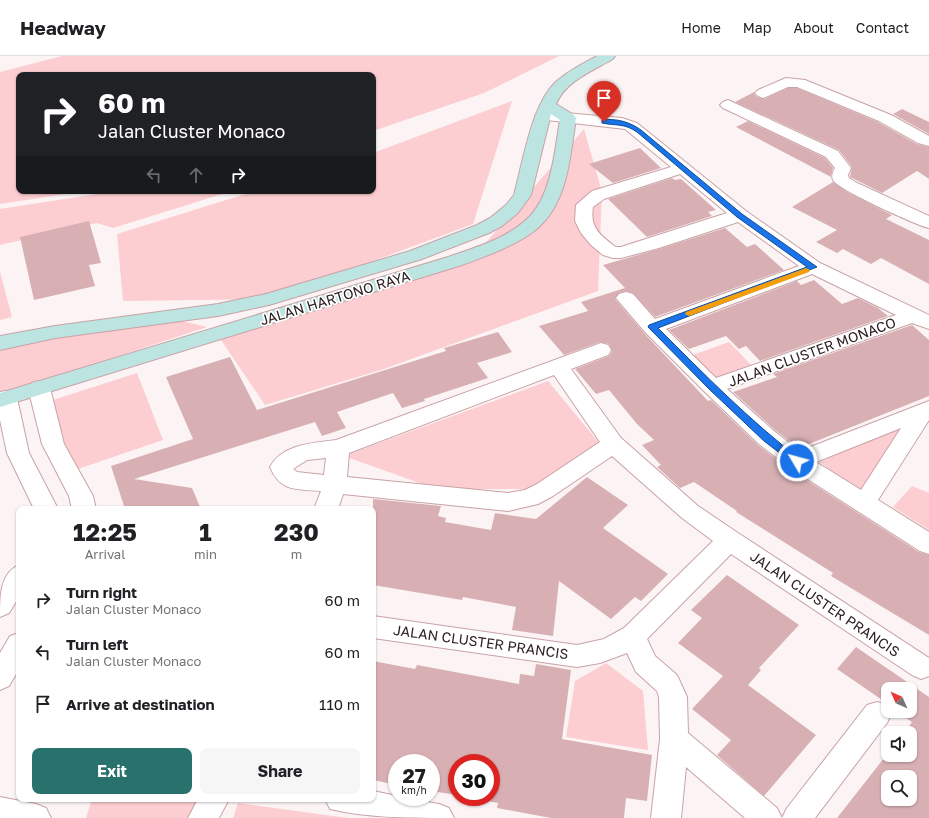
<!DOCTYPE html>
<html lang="en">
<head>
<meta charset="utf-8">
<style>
  :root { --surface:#fff; --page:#f6f6f6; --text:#202124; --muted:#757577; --line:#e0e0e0; --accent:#28716c }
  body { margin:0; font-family:"Golos Text",sans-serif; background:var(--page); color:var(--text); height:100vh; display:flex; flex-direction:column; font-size:15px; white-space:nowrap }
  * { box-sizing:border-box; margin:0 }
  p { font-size:13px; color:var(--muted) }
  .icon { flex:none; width:22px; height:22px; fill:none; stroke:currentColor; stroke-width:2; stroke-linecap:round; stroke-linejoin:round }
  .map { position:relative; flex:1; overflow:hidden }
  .side { position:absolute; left:16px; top:450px; width:360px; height:296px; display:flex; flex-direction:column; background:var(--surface); border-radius:8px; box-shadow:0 1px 3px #0004 }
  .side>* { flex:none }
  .hud { position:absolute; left:16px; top:16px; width:360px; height:122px; border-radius:8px; box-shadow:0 1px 3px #0004; background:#202124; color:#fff; overflow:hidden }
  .needle { width:26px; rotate:315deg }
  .controls { position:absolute; left:881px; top:626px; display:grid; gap:8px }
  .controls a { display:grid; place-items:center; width:36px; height:36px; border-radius:8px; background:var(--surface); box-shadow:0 1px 3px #0004; font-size:20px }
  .speed { position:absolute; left:388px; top:698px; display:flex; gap:8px; font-size:20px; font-weight:700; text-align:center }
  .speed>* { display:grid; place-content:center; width:52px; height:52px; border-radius:50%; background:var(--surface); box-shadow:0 1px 3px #0004; line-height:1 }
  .speed small { font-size:10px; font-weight:400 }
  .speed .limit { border:6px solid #d22; background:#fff; color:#111 }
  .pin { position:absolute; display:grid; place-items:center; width:34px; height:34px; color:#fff; margin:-41px -17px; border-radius:50% 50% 50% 0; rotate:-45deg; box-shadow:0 0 4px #0007 }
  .pin .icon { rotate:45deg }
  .me { position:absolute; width:44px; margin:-22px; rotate:307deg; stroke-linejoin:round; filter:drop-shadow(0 0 3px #0008) }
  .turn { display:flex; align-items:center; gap:14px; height:84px; padding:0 16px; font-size:18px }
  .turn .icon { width:52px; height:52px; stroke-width:2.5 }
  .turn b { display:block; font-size:28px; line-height:34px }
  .lanes { display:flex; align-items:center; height:38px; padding:0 16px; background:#0003; justify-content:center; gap:20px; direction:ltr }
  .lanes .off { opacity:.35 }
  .eta { display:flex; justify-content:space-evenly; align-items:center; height:68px; text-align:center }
  .eta b { font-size:24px; font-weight:700; line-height:28px }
  .action { display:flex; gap:8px; margin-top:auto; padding:8px 16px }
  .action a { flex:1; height:46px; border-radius:8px; background:var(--accent); color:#fff; font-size:16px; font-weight:700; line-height:46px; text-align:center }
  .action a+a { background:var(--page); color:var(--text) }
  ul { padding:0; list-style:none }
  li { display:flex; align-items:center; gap:12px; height:52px; padding:0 16px }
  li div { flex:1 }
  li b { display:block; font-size:15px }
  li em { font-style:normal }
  header { display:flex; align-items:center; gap:24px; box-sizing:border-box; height:56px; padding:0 20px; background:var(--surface); border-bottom:1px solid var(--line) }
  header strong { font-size:19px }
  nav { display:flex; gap:22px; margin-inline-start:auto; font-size:14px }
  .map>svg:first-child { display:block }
  .green { fill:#fccdd1 }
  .building { fill:#d8b0b4; fill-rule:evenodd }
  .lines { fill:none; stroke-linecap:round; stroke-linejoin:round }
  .street-casing { stroke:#c9a2a6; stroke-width:2 }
  .secondary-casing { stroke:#c9a2a6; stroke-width:2 }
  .street { fill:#fff; fill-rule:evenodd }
  .secondary { fill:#bce4e1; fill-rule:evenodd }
  .route { fill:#1a73e8; stroke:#114b97 }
  .slow { fill:#f59e0b }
  .labels { text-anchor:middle; stroke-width:3.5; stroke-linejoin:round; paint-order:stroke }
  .street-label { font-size:14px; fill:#302123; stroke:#fff }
</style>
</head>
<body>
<header>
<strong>Headway</strong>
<nav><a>Home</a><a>Map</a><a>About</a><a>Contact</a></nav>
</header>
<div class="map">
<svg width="929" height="762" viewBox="0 0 929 762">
  <rect width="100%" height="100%" fill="#fcf4f4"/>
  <g class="green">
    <polygon points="62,0 559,0 484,37 373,75 373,19 19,19 19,135 86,135 0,148 0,16"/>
    <polygon points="512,45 473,168 271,243 123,245 117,178 255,135 373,135 373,97"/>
    <polygon points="584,73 602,136 598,235 384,313 265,349 221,284 317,241 484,189"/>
    <polygon points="116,135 232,135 113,172 97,167 0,189 0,153"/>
    <polygon points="0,216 12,261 0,264"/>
    <polygon points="158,259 207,271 0,339 0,292"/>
    <polygon points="729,286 754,312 718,325 693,299"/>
    <polygon points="137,317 163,384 72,415 53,344"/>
    <polygon points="548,325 600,388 529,433 436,433 344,400"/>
    <polygon points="910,365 863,440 820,406"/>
    <polygon points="912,430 929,437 929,474 893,451"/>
    <polygon points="606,607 643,635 648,694 566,681 575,625"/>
    <polygon points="92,743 201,743 195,762 86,762"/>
    <polygon points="238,747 348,762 233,762"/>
  </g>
  <g class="building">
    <polygon points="788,32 797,32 878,66 917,88 929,91 929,123 917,115 882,137 850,121 852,111 839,94 735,46 754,36 754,38 757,41 764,43"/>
    <polygon points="902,53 929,66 929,78 893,58"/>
    <polygon points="748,65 825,102 833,112 831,121 736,71"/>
    <polygon points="640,92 661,112 613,127 589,108"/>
    <polygon points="672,122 675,124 681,123 716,154 708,156 712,160 647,181 608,143"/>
    <polygon points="833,126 847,136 892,159 886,163 929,184 929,228 881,202 871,208 843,193 837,197 816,186 837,174 792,151"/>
    <polygon points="89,165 101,207 89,209 95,230 34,244 20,181"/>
    <polygon points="725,172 747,191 755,188 784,214 655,261 633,237 626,235 619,237 615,243 644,277 708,345 711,344 758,389 788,412 919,496 929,499 929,579 831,520 833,517 736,456 737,455 694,426 680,432 657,411 661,409 642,389 654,384 637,368 609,334 596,338 575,313 609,300 612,295 609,288 600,286 564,299 539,270 588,255 581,246 625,232 603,209 659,193"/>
    <polygon points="814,224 842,248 858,242 878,252 888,260 760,305 746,290 739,293 726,280 689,293 669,274 797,225 801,229"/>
    <polygon points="912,269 929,284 929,340 799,392 776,375 733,336 777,321 773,318"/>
    <polygon points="498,276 512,296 477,307 488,322 424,343 425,345 402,352 393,337 337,356 346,372 322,380 315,366 134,423 192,432 201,453 125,453 111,410 193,383 166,321 230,301 257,354 446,295 444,292"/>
    <polygon points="587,421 628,449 603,472 668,518 641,545 635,541 611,563 559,525 553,580 512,574 516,551 463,541 462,544 373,529 373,443 441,450 438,460 446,462 445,466 491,474 495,457 536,463"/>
    <polygon points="727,519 799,569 759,612 761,614 748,629 816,679 764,740 717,699 731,684 692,653 723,620 678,587 702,562 691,554"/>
    <path d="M856 591 929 641V762H837L888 697V699H910V677H904L912 666 896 655H910V633H888V648L837 613ZM888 721H910V743H888Z"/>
    <polygon points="373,605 415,613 417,609 519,628 520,618 534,620 536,608 571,614 562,683 652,699 647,745 626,742 624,762 551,762 497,752 498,747 466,741 491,741 491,707 457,707 457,739 431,735 431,707 397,707 397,729 373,724"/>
  </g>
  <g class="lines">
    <g class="street-casing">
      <g id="street">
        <polygon points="786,22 805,24 891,59 929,80 929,90 918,87 879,65 797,31 788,31 768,40 763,42 758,40 755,37 758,34"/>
        <path d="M728 44 838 95 851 112 848 119 849 122 857 127 929 160V172C916 169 837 133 833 124 831 120 833 116 835 112L826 101 723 52 720 49 723 46Z"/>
        <path d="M543 55 622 62 637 67 746 155 820 207 929 259V273L912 267 727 333 775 376 800 395 929 345V364L878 444 929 476V498L920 495 789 411 759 388 705 336 645 276 616 242 619 238 626 236 633 238 655 263 799 210 738 166 659 192 621 202H613L603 199 591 189 581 177 575 165 576 149 592 135 671 111 625 73 538 63 535 60 538 57ZM680 118 727 157 621 191H616L613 189C598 177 590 171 593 151L604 143ZM812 218 896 259 716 322 666 273ZM901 372 861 434 816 406Z"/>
        <path d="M601 287 608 289 611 294 608 299 571 313 621 382 698 450 738 477 929 602V620L921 623 912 619 731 498 647 583 655 600 677 619 687 641 688 677 777 752 782 762H745L686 711 681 762H651L660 683 659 641 657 635 636 616 627 597 600 607 577 611 373 582V560L577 589 604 583 624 572 713 485 682 462 612 400 553 440 538 448 508 455 343 438 338 453H314L321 435C297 433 280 436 270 411 282 388 313 387 336 384ZM554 319 600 386 537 428 525 434 508 437 347 421 349 397ZM326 402 324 419 297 416 293 413 307 404Z"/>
        <polygon points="39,325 46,327 50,332 64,388 93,440 96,453 72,453 69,440 42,388 28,332 32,327"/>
        <polygon points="6,335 14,337 17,342 29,397 58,453 34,453 7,397 0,364 0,336"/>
        <path d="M19 509V541L9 557 0 561C0 540 0 517 19 509Z"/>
        <polygon points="19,577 19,613 9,630 0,634 0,597 10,580"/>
        <polygon points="877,646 887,649 888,655 889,655 891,658 887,667 815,762 782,762 787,752 867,649"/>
        <path d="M373 735 397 740V741L439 748 449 752 454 762C414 762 367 762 330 753L325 743H373Z"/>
        <polygon points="0,741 36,748 46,752 51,762 0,762"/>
        <polygon points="198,743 229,743 219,762 188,762"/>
      </g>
    </g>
    <g class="secondary-casing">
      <path id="secondary" d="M597 0H615L613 3C592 15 566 25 556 48L574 59 576 62C570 101 568 150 533 176 512 191 486 200 462 209L0 351V337L448 201C476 191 509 182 530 160 552 137 555 93 560 64L551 58 531 139 518 157 502 170 489 177 422 203 269 249 218 260 55 282 0 294V280L55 270 218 248 266 238 410 195 477 169 490 162 506 149 514 139C523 106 532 45 558 24 570 14 584 7 597 0Z"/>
    </g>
    <use href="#street" class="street"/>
    <use href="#secondary" class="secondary"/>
  </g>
  <path class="route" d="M602 64C616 62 630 66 641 74L742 158 817 211 658 272C704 318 749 364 800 403L802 405 800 408H794L764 385 709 333 648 271 649 269 807 211 737 161 637 76C624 67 616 70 602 67Z"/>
  <polygon class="slow" points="806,212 810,214 809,216 692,259 689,260 685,258 686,256"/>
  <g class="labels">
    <g class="street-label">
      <text transform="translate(335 242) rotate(-17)" y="5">JALAN HARTONO RAYA</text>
      <text transform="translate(812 296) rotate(-20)" y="5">JALAN CLUSTER MONACO</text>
      <text transform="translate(825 548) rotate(34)" y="5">JALAN CLUSTER PRANCIS</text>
      <text transform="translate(481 586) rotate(8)" y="5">JALAN CLUSTER PRANCIS</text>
    </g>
  </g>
</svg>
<div class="controls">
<a><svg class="needle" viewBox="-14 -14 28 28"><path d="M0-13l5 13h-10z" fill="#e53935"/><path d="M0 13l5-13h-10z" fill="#757577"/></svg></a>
<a><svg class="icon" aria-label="sound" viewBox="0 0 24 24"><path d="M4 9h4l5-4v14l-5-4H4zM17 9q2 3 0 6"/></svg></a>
<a><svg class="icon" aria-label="search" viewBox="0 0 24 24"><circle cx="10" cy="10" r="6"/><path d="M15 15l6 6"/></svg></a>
</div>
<div class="speed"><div>27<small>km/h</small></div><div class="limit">30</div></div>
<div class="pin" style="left:604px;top:66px;background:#d93025"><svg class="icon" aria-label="arrive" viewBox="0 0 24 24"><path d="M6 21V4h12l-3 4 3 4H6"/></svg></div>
<svg class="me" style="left:797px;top:405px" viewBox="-20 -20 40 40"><circle r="17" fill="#1a73e8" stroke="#fff" stroke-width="3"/><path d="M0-11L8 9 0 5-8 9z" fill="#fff"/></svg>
<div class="hud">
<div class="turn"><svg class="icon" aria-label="right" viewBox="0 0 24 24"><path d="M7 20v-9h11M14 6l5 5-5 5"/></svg><div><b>60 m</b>Jalan Cluster Monaco</div></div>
<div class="lanes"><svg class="icon off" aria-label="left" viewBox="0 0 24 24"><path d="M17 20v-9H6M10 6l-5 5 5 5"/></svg><svg class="icon off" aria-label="ahead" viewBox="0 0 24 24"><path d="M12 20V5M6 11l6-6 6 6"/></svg><svg class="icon" aria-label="right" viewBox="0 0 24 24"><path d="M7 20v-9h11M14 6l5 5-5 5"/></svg></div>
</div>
<section class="side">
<div class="eta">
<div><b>12:25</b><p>Arrival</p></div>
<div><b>1</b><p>min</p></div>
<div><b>230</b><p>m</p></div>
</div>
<ul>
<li><svg class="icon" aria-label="right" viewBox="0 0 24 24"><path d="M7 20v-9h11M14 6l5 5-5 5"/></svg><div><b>Turn right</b><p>Jalan Cluster Monaco</p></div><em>60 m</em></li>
<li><svg class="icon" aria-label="left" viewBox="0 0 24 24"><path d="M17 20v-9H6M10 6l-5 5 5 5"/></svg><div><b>Turn left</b><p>Jalan Cluster Monaco</p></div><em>60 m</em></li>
<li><svg class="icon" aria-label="arrive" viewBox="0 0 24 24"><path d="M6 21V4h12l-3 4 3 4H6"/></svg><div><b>Arrive at destination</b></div><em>110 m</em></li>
</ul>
<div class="action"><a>Exit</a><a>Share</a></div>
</section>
</div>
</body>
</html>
